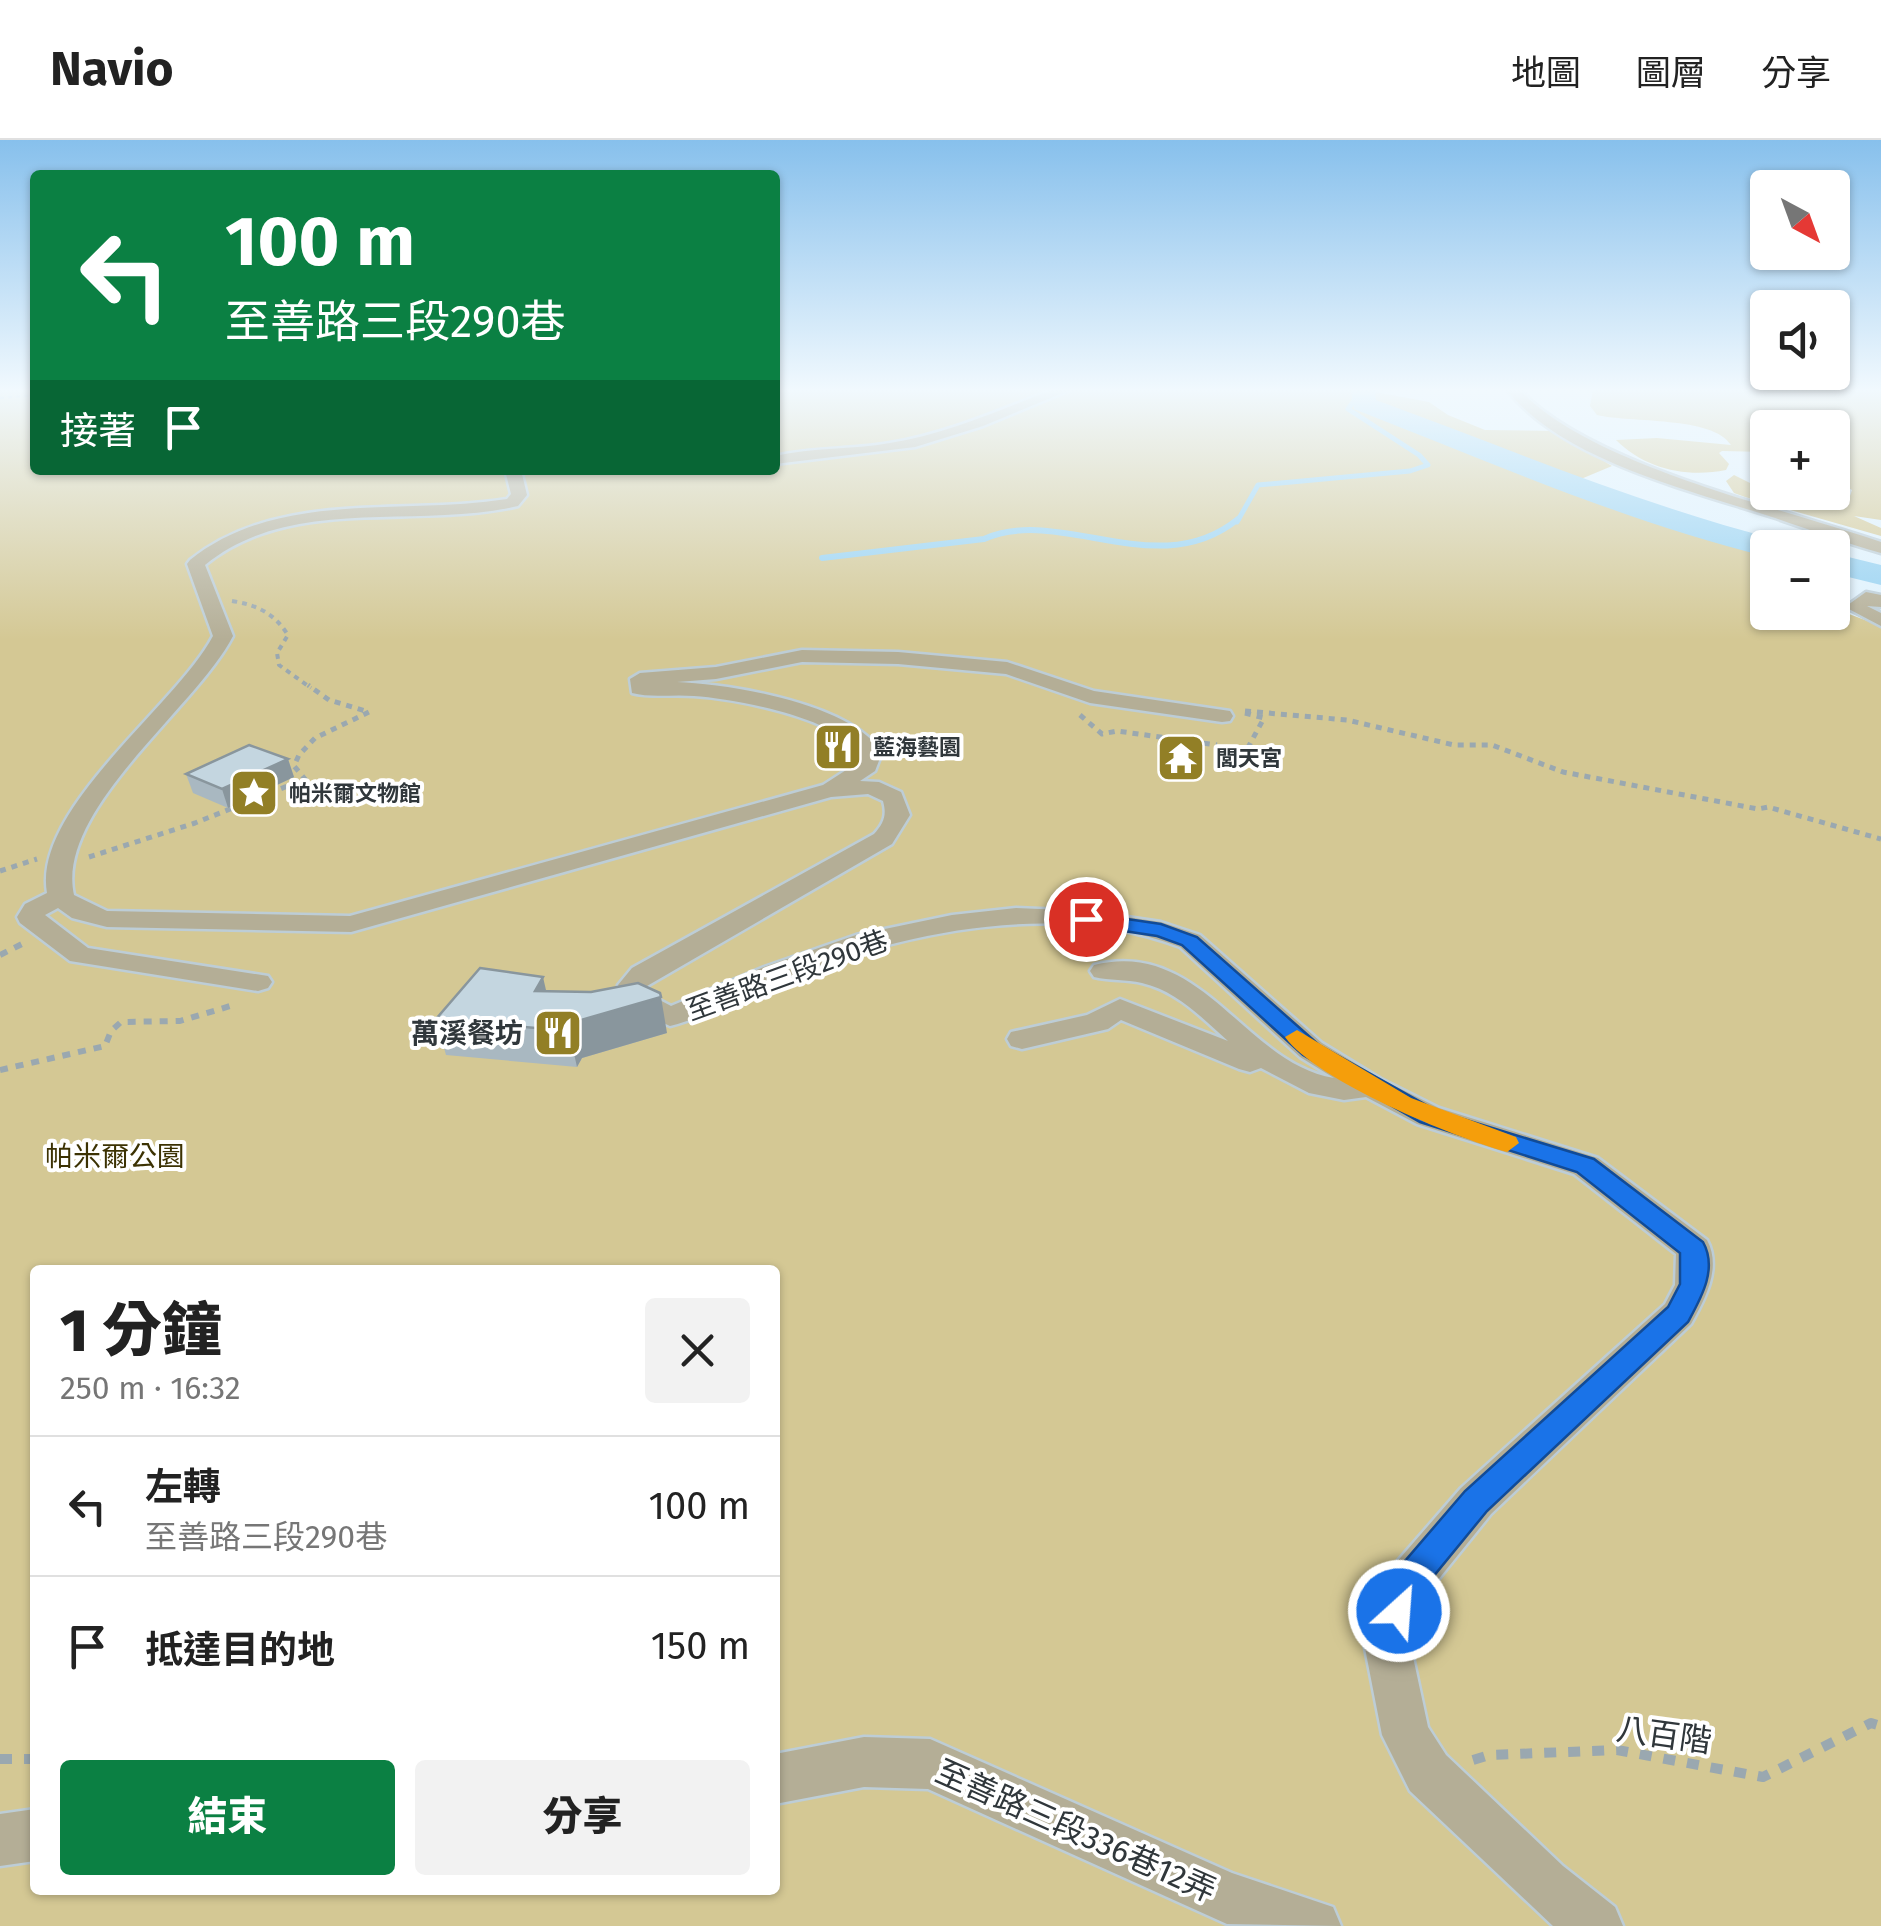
<!DOCTYPE html>
<html lang="zh-TW">
<head>
<meta charset="utf-8">
<style>
  :root { --surface:#fff; --page:#f2f2f2; --text:#222; --muted:#767676; --line:#e0e0e0; --accent:#0b8043 }
  body { margin:0; font-family:"Fira Sans","Noto Sans TC",sans-serif; background:var(--page); color:var(--text); height:100vh; display:flex; flex-direction:column; font-size:38px; white-space:nowrap }
  * { box-sizing:border-box; margin:0 }
  p { font-size:32px; color:var(--muted) }
  .icon { flex:none; width:55px; height:55px; fill:none; stroke:currentColor; stroke-width:2; stroke-linecap:round; stroke-linejoin:round }
  .map { position:relative; flex:1; overflow:hidden }
  .side { position:absolute; left:30px; top:1125px; width:750px; height:630px; display:flex; flex-direction:column; background:var(--surface); border-radius:10px; box-shadow:0 2px 8px #0004 }
  .side>* { flex:none }
  .banner { position:absolute; left:30px; top:30px; width:750px; height:305px; border-radius:10px; box-shadow:0 2px 8px #0004; background:#0b8043; color:#fff; overflow:hidden }
  .needle { width:65px; rotate:139deg }
  .buttons { position:absolute; left:1750px; top:30px; display:grid; gap:20px }
  .buttons a { display:grid; place-items:center; width:100px; height:100px; border-radius:10px; background:var(--surface); box-shadow:0 2px 8px #0004; font-size:50px }
  .pin { position:absolute; display:grid; place-items:center; width:85px; height:85px; color:#fff; margin:-42px; border:5px solid #fff; border-radius:50%; box-shadow:0 2px 10px #0007 }
  .me { position:absolute; width:110px; margin:-55px; rotate:26deg; stroke-linejoin:round; filter:drop-shadow(0 0 8px #0008) }
  .turn { display:flex; align-items:center; gap:35px; height:210px; padding:0 30px; font-size:45px }
  .turn .icon { width:130px; height:130px; stroke-width:2.5 }
  .turn b { display:block; font-size:70px; line-height:85px }
  .then { display:flex; align-items:center; height:95px; padding:0 30px; background:#0003; gap:20px; font-size:38px }
  .round { display:grid; place-items:center; flex:none; width:105px; height:105px; border-radius:10px; background:var(--page) }
  .summary { display:flex; align-items:center; justify-content:space-between; height:170px; padding:0 30px }
  h1 { font-size:60px; font-weight:800; line-height:75px }
  .action { display:flex; gap:20px; margin-top:auto; padding:20px 30px }
  .action a { flex:1; height:115px; border-radius:10px; background:var(--accent); color:#fff; font-size:40px; font-weight:800; line-height:115px; text-align:center }
  .action a+a { background:var(--page); color:var(--text) }
  ul { padding:0; list-style:none }
  li { display:flex; align-items:center; gap:30px; height:140px; padding:0 30px; border-top:2px solid var(--line) }
  li div { flex:1 }
  li b { display:block; font-size:38px }
  li em { font-style:normal }
  header { display:flex; align-items:center; gap:60px; box-sizing:border-box; height:140px; padding:0 50px; background:var(--surface); border-bottom:2px solid var(--line) }
  header strong { font-size:48px }
  nav { display:flex; gap:55px; margin-inline-start:auto; font-size:35px }
  .map>svg:first-child { display:block }
  .green { fill:#d4c894; fill-rule:evenodd }
  .lines { fill:none; stroke-linecap:round; stroke-linejoin:round }
  .stream-far1 { stroke:#96d1f1; stroke-width:5 }
  .stream { stroke:#96d1f1; stroke-width:6 }
  .river { fill:#96d1f1; fill-rule:evenodd }
  .minor-casing { stroke:#bdcdd6; stroke-width:5 }
  .path-far4 { stroke:#9aa8b0; stroke-width:2.5; stroke-dasharray:4 4; stroke-linecap:butt }
  .path-far3 { stroke:#9aa8b0; stroke-width:4; stroke-dasharray:5 5; stroke-linecap:butt }
  .path-far2 { stroke:#9aa8b0; stroke-width:5; stroke-dasharray:6 6; stroke-linecap:butt }
  .path-far1 { stroke:#9aa8b0; stroke-width:6; stroke-dasharray:8 8; stroke-linecap:butt }
  .path { stroke:#9aa8b0; stroke-width:10; stroke-dasharray:12 12; stroke-linecap:butt }
  .minor { fill:#b4ae96; fill-rule:evenodd }
  .wall { fill:#a9b8c1 }
  .shaded-wall { fill:#89969d }
  .building { fill:#c4d6e0; stroke:#89969d; stroke-width:2.5 }
  .route { fill:#1a73e8; stroke:#114b97; stroke-width:2.5 }
  .slow { fill:#f59e0b }
  .labels { text-anchor:middle; stroke-width:8; stroke-linejoin:round; paint-order:stroke }
  .far-poi-label { font-size:22px; font-weight:bold; fill:#30373b; stroke:#fff; text-anchor:start }
  .street-label { font-size:28px; fill:#30373b; stroke:#fff }
  .poi-label { font-size:28px; font-weight:bold; fill:#30373b; stroke:#fff; text-anchor:end }
  .park-label { font-size:28px; fill:#3c3203; stroke:#fff }
  .near-street-label { font-size:32px; fill:#30373b; stroke:#fff }
</style>
</head>
<body>
<header>
<strong>Navio</strong>
<nav><a>地圖</a><a>圖層</a><a>分享</a></nav>
</header>
<div class="map">
<svg width="1881" height="1786" viewBox="0 0 1881 1786">
  <rect width="100%" height="100%" fill="#e0f2fd"/>
  <g class="green">
    <path d="M0 250H35V330H775V250H1365L1429 262 1448 275 1485 290 1554 291 1612 326 1569 344 1710 395 1767 411 1768 472H1832L1833 468 1881 486V1786H0ZM35 1130H775V1750H35Z"/>
    <path d="M1593 250H1881V380L1854 376 1881 388V396L1745 357 1734 353 1726 341 1734 335 1768 352 1806 361 1850 356 1852 350 1833 340 1832 288H1768L1767 312 1722 311 1719 313 1729 324 1726 330C1687 338 1645 329 1616 300L1657 298 1731 305C1713 276 1630 283 1597 275L1590 266Z"/>
  </g>
  <g class="lines">
    <polyline class="stream-far1" points="1237,382 1258,345 1410,331 1428,325 1419,315 1348,269 1362,250"/>
    <path class="stream" d="M822 418 984 399C1060 365 1159 444 1238 379"/>
    <g class="river">
      <path d="M1351 250H1375L1376 260C1510 309 1643 366 1782 401L1786 408H1768V417C1626 382 1490 322 1354 269Z"/>
      <polygon points="1832,413 1881,425 1881,445 1832,433"/>
    </g>
    <g class="minor-casing">
      <g id="minor">
        <path d="M1052 250H1070L983 286 915 307 775 324V316C813 307 852 310 890 303 946 294 999 270 1052 250Z"/>
        <path d="M1507 250H1520C1589 325 1782 368 1881 402V413C1844 403 1808 389 1772 377 1689 350 1562 320 1507 250Z"/>
        <path d="M505 330H521L527 355 518 366C415 390 292 354 205 425L233 496C196 568 55 670 74 755L107 771 350 776 823 645 857 623 860 613C834 577 736 559 694 556 673 554 651 558 632 553L630 539 640 533 716 527 802 510 898 512 1007 522 1094 551 1230 571 1233 576 1230 581 1222 582 1090 563 1006 534 898 524 802 522 716 539 677 542C731 544 853 564 882 613L875 631 860 641 879 642 901 652 910 675 892 704 647 846 652 856 671 866 764 827 856 795 952 775 1016 768 1086 771 1161 782 1200 795 1322 903 1381 939 1439 968 1598 1018 1707 1100C1722 1128 1705 1159 1691 1184L1491 1374 1429 1451 1410 1503 1428 1587 1446 1615 1563 1726 1615 1767 1623 1786H1553L1410 1651 1382 1595 1364 1503 1395 1424 1461 1348 1665 1164 1675 1145 1676 1114 1574 1034 1417 984 1366 957 1344 960 1309 953 1261 928 1250 932 1239 929 1121 880 1108 889 1022 909 1011 906 1007 899 1011 892 1087 875 1120 859 1228 901C1202 878 1177 851 1142 843 1126 839 1110 841 1094 837L1090 831 1094 825C1202 798 1245 924 1334 938L1300 917 1180 807C1054 759 905 792 783 839 746 854 709 876 670 886L631 868 618 845 632 828 874 694C884 683 887 675 883 661L868 654 831 657 351 792 107 787 72 778 58 768 45 775 88 808 268 836 272 842 268 848 258 851 70 821 20 783 17 777 25 764 47 753C32 669 177 565 213 496L187 424 190 420C279 349 401 376 507 359L511 354Z"/>
        <polygon points="1866,452 1881,455 1881,467 1867,466 1881,473 1881,486 1845,467"/>
        <polygon points="864,1597 930,1599 1232,1733 1333,1767 1341,1786 1227,1784 928,1649 864,1647 775,1664 775,1614"/>
        <polygon points="35,1669 35,1721 0,1726 0,1674"/>
      </g>
    </g>
    <polyline class="path-far4" points="0,258 35,255"/>
    <path class="path-far3" d="M232 461C257 465 274 473 288 495L277 513 279 525 311 548"/>
    <g class="path-far2">
      <polyline points="1245,571 1347,580 1454,605 1492,605 1563,632 1758,669 1768,667 1881,699"/>
      <polyline points="1245,573 1264,578 1245,613"/>
      <polyline points="1080,575 1102,594 1117,591 1217,605"/>
      <polyline points="89,717 195,683 305,639 294,626 299,615 315,598 369,572 329,560 308,545"/>
      <polyline points="0,731 37,719"/>
    </g>
    <g class="path-far1">
      <polyline points="0,815 26,802"/>
      <polyline points="0,930 105,906 111,891 121,882 180,881 237,864"/>
    </g>
    <g class="path">
      <polyline points="0,1619 35,1619"/>
      <polyline points="1473,1620 1489,1615 1617,1610 1763,1637 1871,1583 1881,1586"/>
    </g>
    <use href="#minor" class="minor"/>
  </g>
  <g class="wall">
    <polygon points="288,619 294,637 228,668 193,653 186,634"/>
    <polygon points="546,851 667,893 582,918 577,927 446,915 436,879"/>
  </g>
  <g class="shaded-wall">
    <polygon points="288,619 294,637 228,668 222,649"/>
    <polygon points="543,837 551,872 535,851"/>
    <polygon points="661,857 667,893 582,918 577,927 569,891 574,882"/>
  </g>
  <g class="building">
    <polygon points="249,605 288,619 222,649 186,634"/>
    <polygon points="480,828 543,837 535,851 591,852 638,843 660,853 661,857 574,882 569,891 436,879"/>
  </g>
  <linearGradient id="sky" x2="0" y2="1"><stop stop-color="#87c0ec"/><stop offset="0.5" stop-color="#f1f9fe"/><stop offset="1" stop-color="#f1f9fe" stop-opacity="0"/></linearGradient>
  <rect width="1881" height="500" fill="url(#sky)"/>
  <path class="route" d="M1086 773 1161 784 1197 797 1319 905 1437 971 1594 1019 1703 1102C1718 1129 1701 1158 1688 1182L1487 1371 1424 1448 1411 1483 1399 1488 1387 1483 1382 1471 1399 1428 1465 1351 1668 1167 1680 1144V1113L1577 1032 1420 982 1303 915 1182 805 1157 796 1078 784 1075 779Z"/>
  <path class="slow" d="M1297 890 1411 958 1516 997 1519 1003 1507 1012C1453 997 1317 941 1285 897Z"/>
  <defs>
    <g id="restaurant-square" transform="scale(2.5)"><rect x="-9" y="-9" width="18" height="18" rx="4" fill="#927f26" stroke="#fff"/><path d="M-5-6h1v4h1v-4h1v4h1v-4h1v5L-1.5 .5V6h-2V.5L-5-1ZM5-6V6H3V1.5H1.5Q1.5-4 5-6Z" fill="#fff"/></g>
    <g id="temple-square" transform="scale(2.5)"><rect x="-9" y="-9" width="18" height="18" rx="4" fill="#927f26" stroke="#fff"/><path d="M0-6L5-2H3V0L6.5 2.5H4V6H1.5V3h-3V6H-4V2.5H-6.5L-3 0V-2H-5Z" fill="#fff"/></g>
    <g id="sight-square" transform="scale(2.5)"><rect x="-9" y="-9" width="18" height="18" rx="4" fill="#927f26" stroke="#fff"/><path d="M0-6L1.8-2.2L6-1.7L2.9 1.2L3.7 5.4L0 3.3L-3.7 5.4L-2.9 1.2L-6-1.7L-1.8-2.2Z" fill="#fff"/></g>
  </defs>
  <g fill-rule="evenodd">
    <use href="#restaurant-square" x="838" y="607"/>
    <use href="#temple-square" x="1181" y="618"/>
    <use href="#sight-square" x="254" y="653"/>
    <use href="#restaurant-square" x="558" y="893"/>
  </g>
  <g class="labels">
    <g class="far-poi-label">
      <text x="873" y="615">藍海藝園</text>
      <text x="1216" y="626">閭天宮</text>
      <text x="289" y="661">帕米爾文物館</text>
    </g>
    <g class="street-label">
      <text transform="translate(787 835) rotate(-20)" y="10">至善路三段290巷</text>
    </g>
    <g class="poi-label">
      <text x="523" y="903">萬溪餐坊</text>
    </g>
    <g class="park-label">
      <text x="115" y="1026">帕米爾公園</text>
    </g>
    <g class="near-street-label">
      <text transform="translate(1664 1595) rotate(8)" y="11">八百階</text>
      <text transform="translate(1076 1691) rotate(24)" y="11">至善路三段336巷12弄</text>
    </g>
  </g>
</svg>
<div class="buttons">
<a><svg class="needle" viewBox="-14 -14 28 28"><path d="M0-13l5 13h-10z" fill="#e53935"/><path d="M0 13l5-13h-10z" fill="#767676"/></svg></a>
<a><svg class="icon" aria-label="sound" viewBox="0 0 24 24"><path d="M4 9h4l5-4v14l-5-4H4zM17 9q2 3 0 6"/></svg></a>
<a>+</a>
<a>−</a>
</div>
<div class="pin" style="left:1086px;top:779px;background:#d93025"><svg class="icon" aria-label="arrive" viewBox="0 0 24 24"><path d="M6 21V4h12l-3 4 3 4H6"/></svg></div>
<svg class="me" style="left:1399px;top:1471px" viewBox="-20 -20 40 40"><circle r="17" fill="#1a73e8" stroke="#fff" stroke-width="3"/><path d="M0-11L8 9 0 5-8 9z" fill="#fff"/></svg>
<div class="banner">
<div class="turn"><svg class="icon" aria-label="left" viewBox="0 0 24 24"><path d="M17 20v-9H6M10 6l-5 5 5 5"/></svg><div><b>100 m</b>至善路三段290巷</div></div>
<div class="then">接著<svg class="icon" aria-label="arrive" viewBox="0 0 24 24"><path d="M6 21V4h12l-3 4 3 4H6"/></svg></div>
</div>
<section class="side">
<div class="summary"><div><h1>1 分鐘</h1><p>250 m · 16:32</p></div><a class="round"><svg class="icon" aria-label="close" viewBox="0 0 24 24"><path d="M6 6l12 12M18 6L6 18"/></svg></a></div>
<ul>
<li><svg class="icon" aria-label="left" viewBox="0 0 24 24"><path d="M17 20v-9H6M10 6l-5 5 5 5"/></svg><div><b>左轉</b><p>至善路三段290巷</p></div><em>100 m</em></li>
<li><svg class="icon" aria-label="arrive" viewBox="0 0 24 24"><path d="M6 21V4h12l-3 4 3 4H6"/></svg><div><b>抵達目的地</b></div><em>150 m</em></li>
</ul>
<div class="action"><a>結束</a><a>分享</a></div>
</section>
</div>
</body>
</html>
